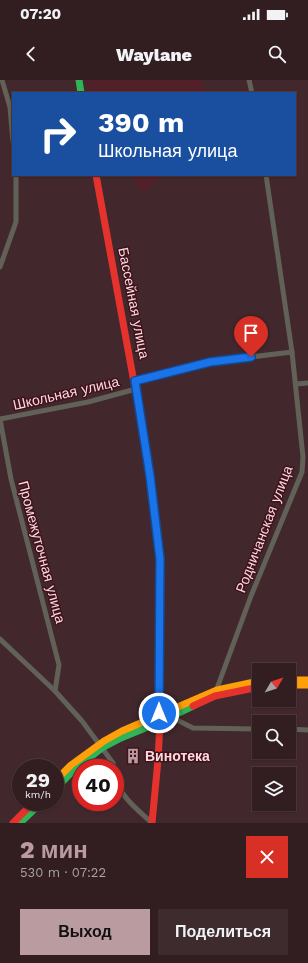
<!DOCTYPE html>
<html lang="ru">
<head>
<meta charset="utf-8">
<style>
  :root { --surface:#321e21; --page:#3d2b2e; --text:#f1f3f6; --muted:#a8a2a5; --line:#4d3c3f; --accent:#ba9ca0 }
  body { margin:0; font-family:"Work Sans",sans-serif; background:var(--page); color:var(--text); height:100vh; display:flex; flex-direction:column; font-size:15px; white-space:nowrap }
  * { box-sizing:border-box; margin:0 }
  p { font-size:13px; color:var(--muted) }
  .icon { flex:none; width:22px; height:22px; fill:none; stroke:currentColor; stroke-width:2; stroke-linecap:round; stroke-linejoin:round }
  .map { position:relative; height:743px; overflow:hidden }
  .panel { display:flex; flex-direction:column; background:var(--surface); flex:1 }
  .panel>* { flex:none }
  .banner { position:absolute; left:12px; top:12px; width:284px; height:84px; border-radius:0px; box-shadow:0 1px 3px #0004,0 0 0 1px var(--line); background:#1a4fa0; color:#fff; overflow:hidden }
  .needle { width:26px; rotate:51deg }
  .buttons { position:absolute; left:252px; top:583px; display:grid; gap:8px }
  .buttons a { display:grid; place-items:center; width:44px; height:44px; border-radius:0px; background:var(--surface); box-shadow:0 1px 3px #0004,0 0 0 1px var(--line); font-size:20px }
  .speed { position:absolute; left:12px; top:679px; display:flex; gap:8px; font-size:20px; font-weight:700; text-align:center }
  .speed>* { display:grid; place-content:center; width:52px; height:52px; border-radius:50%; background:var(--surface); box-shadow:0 1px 3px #0004,0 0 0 1px var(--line); line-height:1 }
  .speed small { font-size:10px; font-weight:400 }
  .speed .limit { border:6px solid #d22; background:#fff; color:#111 }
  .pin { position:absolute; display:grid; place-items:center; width:34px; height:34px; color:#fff; margin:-41px -17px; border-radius:50% 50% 50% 0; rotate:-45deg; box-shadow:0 0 4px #0007 }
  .pin .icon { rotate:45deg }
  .me { position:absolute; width:44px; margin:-22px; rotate:0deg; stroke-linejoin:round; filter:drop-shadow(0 0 3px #0008) }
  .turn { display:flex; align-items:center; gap:14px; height:84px; padding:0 20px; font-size:18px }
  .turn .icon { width:52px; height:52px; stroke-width:2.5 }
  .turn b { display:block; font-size:28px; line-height:34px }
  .round { display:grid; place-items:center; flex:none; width:42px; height:42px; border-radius:0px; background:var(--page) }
  .summary { display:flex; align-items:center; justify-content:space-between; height:68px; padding:0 20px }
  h1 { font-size:24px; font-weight:800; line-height:30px; color:var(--accent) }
  .action { display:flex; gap:8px; margin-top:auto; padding:8px 20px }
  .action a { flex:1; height:46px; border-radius:0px; background:var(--accent); color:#111; font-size:16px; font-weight:800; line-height:46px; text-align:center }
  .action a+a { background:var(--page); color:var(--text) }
  .status { display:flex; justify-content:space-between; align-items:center; height:28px; padding:0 20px; background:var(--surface); direction:ltr }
  .status svg { height:11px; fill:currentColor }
  header { display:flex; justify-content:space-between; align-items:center; height:52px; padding:0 20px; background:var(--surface); font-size:18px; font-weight:800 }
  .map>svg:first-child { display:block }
  .built { fill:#53202a }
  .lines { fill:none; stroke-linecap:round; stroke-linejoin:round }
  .street { stroke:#616157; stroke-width:5 }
  .fast { stroke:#30b455; stroke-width:7 }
  .slow { stroke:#ff9f0a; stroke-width:7 }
  .jam { stroke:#e5322d; stroke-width:7 }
  .route-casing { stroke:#114b97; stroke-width:10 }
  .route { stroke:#1a73e8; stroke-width:7 }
  .labels { text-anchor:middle; stroke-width:3; stroke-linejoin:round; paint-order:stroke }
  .street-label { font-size:14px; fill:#fbdade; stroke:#41121c }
  .poi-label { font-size:14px; font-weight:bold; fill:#fbdade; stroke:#41121c; text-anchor:start }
</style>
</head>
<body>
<div class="status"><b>07:20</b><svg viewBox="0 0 49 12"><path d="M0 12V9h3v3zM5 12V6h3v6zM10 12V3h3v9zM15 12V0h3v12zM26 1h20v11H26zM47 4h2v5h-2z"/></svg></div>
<header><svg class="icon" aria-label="back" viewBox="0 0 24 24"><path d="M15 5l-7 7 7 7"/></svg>Waylane<svg class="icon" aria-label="search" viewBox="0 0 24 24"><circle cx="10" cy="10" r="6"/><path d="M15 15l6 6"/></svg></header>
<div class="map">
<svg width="308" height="743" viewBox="0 0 308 743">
  <rect width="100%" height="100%" fill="#42282c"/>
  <g class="built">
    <polygon points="86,0 201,0 207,13 89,13"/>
    <polygon points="130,95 165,95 143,112"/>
  </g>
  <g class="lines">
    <g class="street">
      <polyline points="2,0 10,27 13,62"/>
      <polyline points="249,0 252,13"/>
      <polyline points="0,187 16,142 16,95"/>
      <polyline points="135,301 210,282 292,272"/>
      <polyline points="296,304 308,303"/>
      <polyline points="0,339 11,399 59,585 55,611"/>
      <polyline points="0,339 88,322 136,309"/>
      <polyline points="0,559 55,611 82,641 113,683 114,688"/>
      <polyline points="216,611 251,516 302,392 303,377 292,272 266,95"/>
      <polyline points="171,637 193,648 259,649"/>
      <polyline points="289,649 308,650"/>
      <path d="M115 695C119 716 137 729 152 743"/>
    </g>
    <g class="fast">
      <polyline points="79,0 81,13"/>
      <polyline points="140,335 150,396 160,479 160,493"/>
      <polyline points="55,709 75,689 102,668 121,658 160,642 193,626"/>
      <polyline points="20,743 42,722"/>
    </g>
    <g class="slow">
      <polyline points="289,600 308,600"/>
      <polyline points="289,605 308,605"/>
      <polyline points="55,701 71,685 104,661 122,651 217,610 259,601"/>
    </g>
    <g class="jam">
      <polyline points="96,95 140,335"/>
      <polyline points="193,626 215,616 259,607"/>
      <polyline points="13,743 34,722"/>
      <polyline points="152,743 158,680 160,642 160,493"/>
    </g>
  </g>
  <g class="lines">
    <g class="route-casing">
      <polyline id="route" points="159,633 160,479 150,396 135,301 210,282 251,277"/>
    </g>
    <use href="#route" class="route"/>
  </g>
  <defs>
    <g id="building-bare" transform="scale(1.2)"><path d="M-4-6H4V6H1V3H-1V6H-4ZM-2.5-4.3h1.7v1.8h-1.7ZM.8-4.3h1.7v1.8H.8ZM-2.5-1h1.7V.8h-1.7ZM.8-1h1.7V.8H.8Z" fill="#ba9ca0" stroke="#41121c" stroke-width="2.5" paint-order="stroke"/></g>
  </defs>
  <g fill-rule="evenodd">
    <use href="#building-bare" x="133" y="676"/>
  </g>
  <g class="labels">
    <g class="street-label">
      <text transform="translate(134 223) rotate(79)" y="5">Бассейная улица</text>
      <text transform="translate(66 313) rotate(-13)" y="5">Школьная улица</text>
      <text transform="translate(264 449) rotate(-69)" y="5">Родничанская улица</text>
      <text transform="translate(42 472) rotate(75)" y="5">Промежуточная улица</text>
    </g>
    <g class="poi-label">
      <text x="145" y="681">Винотека</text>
    </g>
  </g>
</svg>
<div class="buttons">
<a><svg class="needle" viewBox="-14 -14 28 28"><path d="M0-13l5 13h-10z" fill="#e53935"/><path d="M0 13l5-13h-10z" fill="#a8a2a5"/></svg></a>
<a><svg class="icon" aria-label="search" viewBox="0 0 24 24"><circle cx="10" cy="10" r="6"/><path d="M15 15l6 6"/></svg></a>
<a><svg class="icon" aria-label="layers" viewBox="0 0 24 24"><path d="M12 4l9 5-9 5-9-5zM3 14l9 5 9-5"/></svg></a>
</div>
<div class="speed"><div>29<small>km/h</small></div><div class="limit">40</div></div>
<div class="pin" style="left:251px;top:277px;background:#d93025"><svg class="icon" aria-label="arrive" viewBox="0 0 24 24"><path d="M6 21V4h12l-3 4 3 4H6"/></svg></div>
<svg class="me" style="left:159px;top:633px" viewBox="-20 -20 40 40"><circle r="17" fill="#1a73e8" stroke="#fff" stroke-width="3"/><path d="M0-11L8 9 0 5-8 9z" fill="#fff"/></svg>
<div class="banner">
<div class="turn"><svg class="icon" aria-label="right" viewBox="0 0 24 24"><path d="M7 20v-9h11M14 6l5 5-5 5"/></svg><div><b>390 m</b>Школьная улица</div></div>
</div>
</div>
<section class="panel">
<div class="summary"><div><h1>2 мин</h1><p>530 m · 07:22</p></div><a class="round" style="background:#d93025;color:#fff"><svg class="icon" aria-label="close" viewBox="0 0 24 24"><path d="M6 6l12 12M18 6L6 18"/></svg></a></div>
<div class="action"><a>Выход</a><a>Поделиться</a></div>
</section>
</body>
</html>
